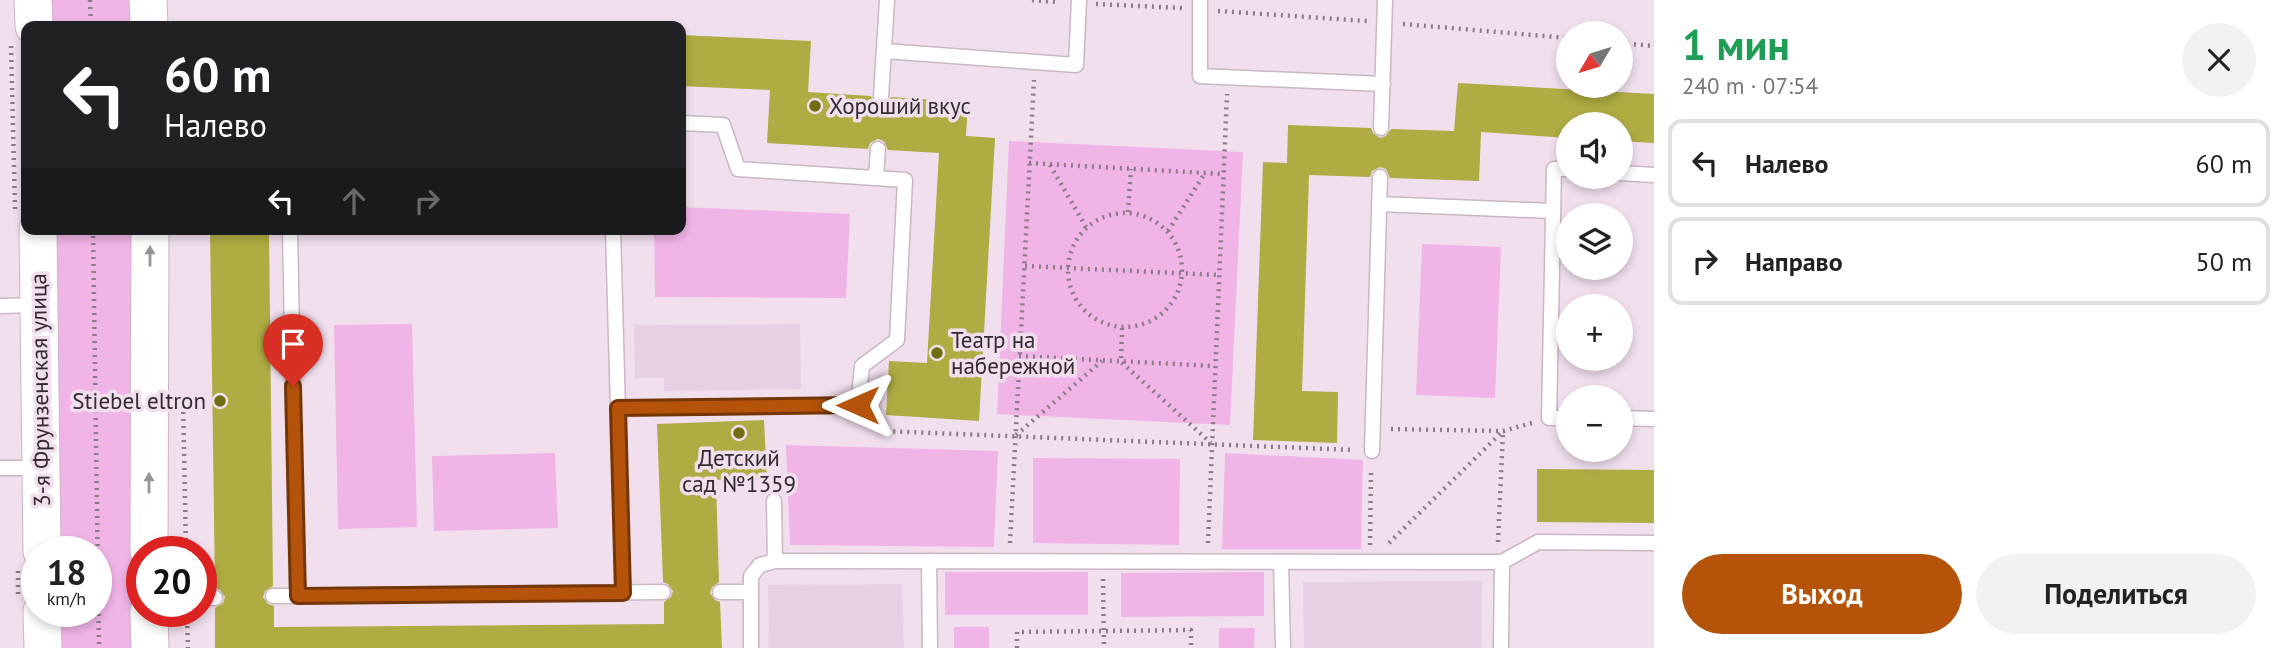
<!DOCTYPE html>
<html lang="ru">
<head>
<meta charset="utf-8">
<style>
  :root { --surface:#fff; --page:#f2f2f2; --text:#222; --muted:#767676; --line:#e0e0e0; --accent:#b45309 }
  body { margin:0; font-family:"PT Sans",sans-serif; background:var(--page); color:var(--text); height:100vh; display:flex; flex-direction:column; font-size:26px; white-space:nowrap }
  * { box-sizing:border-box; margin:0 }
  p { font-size:23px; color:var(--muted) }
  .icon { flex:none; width:38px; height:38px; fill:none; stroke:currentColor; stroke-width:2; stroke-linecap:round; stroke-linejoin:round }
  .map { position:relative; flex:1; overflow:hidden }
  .side { display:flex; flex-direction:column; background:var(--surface); width:630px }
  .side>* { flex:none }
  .banner { position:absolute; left:21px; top:21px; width:665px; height:214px; border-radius:14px; box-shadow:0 4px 10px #0003; background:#202124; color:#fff; overflow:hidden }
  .needle { width:46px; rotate:232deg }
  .buttons { position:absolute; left:1556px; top:21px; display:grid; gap:14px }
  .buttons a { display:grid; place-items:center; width:77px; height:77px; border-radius:50%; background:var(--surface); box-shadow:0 4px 10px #0003; font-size:35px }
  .speed { position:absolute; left:21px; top:536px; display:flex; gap:14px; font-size:35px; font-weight:700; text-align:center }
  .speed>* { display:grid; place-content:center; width:91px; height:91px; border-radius:50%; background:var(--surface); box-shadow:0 4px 10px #0003; line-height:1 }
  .speed small { font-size:18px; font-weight:400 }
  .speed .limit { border:10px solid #d22; background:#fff; color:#111 }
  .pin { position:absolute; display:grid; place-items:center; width:60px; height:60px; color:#fff; margin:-72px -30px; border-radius:50% 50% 50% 0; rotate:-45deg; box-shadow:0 0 7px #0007 }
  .pin .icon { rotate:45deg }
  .me { position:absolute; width:77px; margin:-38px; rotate:270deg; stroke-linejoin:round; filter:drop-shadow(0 0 5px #0008) }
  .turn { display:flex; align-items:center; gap:24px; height:147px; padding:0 28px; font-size:32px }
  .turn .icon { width:91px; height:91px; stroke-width:2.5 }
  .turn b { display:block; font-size:49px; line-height:60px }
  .lanes { display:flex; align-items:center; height:66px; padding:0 28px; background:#0003; justify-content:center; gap:35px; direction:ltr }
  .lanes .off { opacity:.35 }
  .round { display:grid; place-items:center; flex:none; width:74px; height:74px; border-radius:37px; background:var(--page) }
  .overview { display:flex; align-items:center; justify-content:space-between; height:119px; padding:0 28px }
  h1 { font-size:42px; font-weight:700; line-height:52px; color:#1e9e55 }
  .action { display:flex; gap:14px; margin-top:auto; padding:14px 28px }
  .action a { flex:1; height:80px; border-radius:42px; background:var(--accent); color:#fff; font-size:28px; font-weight:700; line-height:80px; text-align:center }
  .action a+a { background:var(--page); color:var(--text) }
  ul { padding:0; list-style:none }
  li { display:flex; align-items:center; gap:21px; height:88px; margin:0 14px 10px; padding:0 14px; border:4px solid var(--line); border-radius:14px }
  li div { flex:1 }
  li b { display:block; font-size:26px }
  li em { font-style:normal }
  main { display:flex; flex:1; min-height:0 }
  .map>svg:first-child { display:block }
  .built { fill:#e8d0e4 }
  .green { fill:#f1b4e7 }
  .building { fill:#aeac42 }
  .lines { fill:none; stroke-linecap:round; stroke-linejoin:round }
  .service-casing { stroke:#c9b7c5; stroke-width:17 }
  .tertiary-casing { stroke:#c9b7c5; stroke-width:39 }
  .path { stroke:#887c86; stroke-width:4.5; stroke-dasharray:2 5; stroke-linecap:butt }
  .service { stroke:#fff; stroke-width:14 }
  .tertiary { stroke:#fff; stroke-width:37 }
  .oneway { fill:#989598 }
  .route-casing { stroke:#753606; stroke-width:18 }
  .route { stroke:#b45309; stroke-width:12 }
  .poi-dot { fill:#6f6d0d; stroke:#f1dfee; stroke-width:2.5 }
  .labels { text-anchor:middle; stroke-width:7; stroke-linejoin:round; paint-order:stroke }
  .poi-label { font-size:23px; fill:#322b30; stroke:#f1dfee; text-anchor:start }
  .street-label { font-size:23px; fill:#322b30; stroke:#f1dfee }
</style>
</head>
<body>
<main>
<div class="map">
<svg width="1654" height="648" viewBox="0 0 1654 648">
  <rect width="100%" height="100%" fill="#f1dfee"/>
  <g class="built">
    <polygon points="800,324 801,389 664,391 664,378 635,378 634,325"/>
    <polygon points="1482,581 1481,648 1304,648 1303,582"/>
    <polygon points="902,584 904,648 769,648 768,585"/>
  </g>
  <g class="green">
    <polygon points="50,0 132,0 133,26 50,26"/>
    <polygon points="1009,141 1243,152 1230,425 997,414"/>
    <polygon points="681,207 850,214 846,298 655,297 654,229 681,229"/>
    <polygon points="52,229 133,229 135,648 57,648 56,611 96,611 96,551 56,551"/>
    <polygon points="1422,244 1501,247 1495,398 1416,395"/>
    <polygon points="412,324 417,527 338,529 334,325"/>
    <polygon points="786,445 998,451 994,547 790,545"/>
    <polygon points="555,453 558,528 434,531 432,456"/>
    <polygon points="1225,453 1363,460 1361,549 1222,549"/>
    <polygon points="1033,458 1180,459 1179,545 1033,543"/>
    <rect x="945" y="572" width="143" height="43"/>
    <polygon points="1264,572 1264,616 1121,617 1121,573"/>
    <rect x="954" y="627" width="35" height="21"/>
    <polygon points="1219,628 1255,628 1254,648 1219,648"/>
  </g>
  <g class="building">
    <polygon points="681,35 811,41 808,92 871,96 875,105 881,107 889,103 891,97 968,102 966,136 995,138 979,421 886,415 889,361 927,363 939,153 888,150 884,141 878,139 870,143 868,149 767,143 770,90 681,86"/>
    <polygon points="1458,83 1654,94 1654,143 1620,141 1620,124 1568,124 1568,138 1481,132 1479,181 1390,178 1386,169 1380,167 1372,171 1370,177 1309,175 1302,391 1338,392 1337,443 1253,440 1263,162 1287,163 1288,125 1371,128 1373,133 1380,138 1386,136 1391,129 1454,131"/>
    <polygon points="210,229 269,229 273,586 265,591 263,597 268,604 274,606 274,627 664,624 664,602 671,597 673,591 668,584 663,582 657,424 764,420 767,478 716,480 719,582 712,587 710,593 715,600 720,602 722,648 215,648 215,608 223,603 225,597 220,590 215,588"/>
    <polygon points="1537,469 1654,470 1654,523 1537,522"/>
  </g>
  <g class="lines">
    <g class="service-casing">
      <g id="service">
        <polyline points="1200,0 1200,76 1383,84"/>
        <polyline points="884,51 1076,65 1079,0"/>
        <polyline points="881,97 887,0"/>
        <polyline points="1381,128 1385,0"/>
        <polyline points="1568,169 1554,169 1549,418 1568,418"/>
        <polyline points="1620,173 1654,175"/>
        <polyline points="876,178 878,149"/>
        <polyline points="1379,204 1553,211"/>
        <polyline points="290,229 297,596"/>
        <polyline points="613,229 623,593"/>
        <polyline points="0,306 38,305"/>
        <polyline points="618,408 858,405 862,366 897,340 905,180 738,169 723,125 681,123"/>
        <polyline points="1620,418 1654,419"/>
        <polyline points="1372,451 1380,177"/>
        <polyline points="0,468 41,468"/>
        <polyline points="775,561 1502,562 1538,542 1654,543"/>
        <polyline points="929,561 930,648"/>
        <polyline points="1281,562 1283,648"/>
        <polyline points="720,592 750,592"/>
        <polyline points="273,596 663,592"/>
        <polyline points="201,598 215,598"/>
        <polyline points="751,648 751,576 760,565 775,561 774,501"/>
        <polyline points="1501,648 1502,562"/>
      </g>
    </g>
    <g class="tertiary-casing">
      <g id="tertiary">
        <polyline points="33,0 34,26"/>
        <polyline points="148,0 149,26"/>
        <polyline points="38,229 42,551"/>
        <polyline points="149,551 150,229"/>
        <polyline points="42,611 43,648"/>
        <polyline points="149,611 150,648"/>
      </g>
    </g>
    <g class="path">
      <polyline points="90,0 91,26"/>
      <polyline points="1032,0 1059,2"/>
      <polyline points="1096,4 1182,8"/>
      <polyline points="1218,11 1367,21"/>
      <polyline points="1403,24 1568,38"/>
      <polyline points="1620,43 1654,46"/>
      <polyline points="11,46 15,209"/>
      <polyline points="1029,163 1223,174"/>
      <polyline points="1050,165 1086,227"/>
      <polyline points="1128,212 1131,169"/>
      <circle cx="1125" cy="270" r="57"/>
      <polyline points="93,229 99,648"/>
      <polyline points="1168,231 1205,173"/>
      <polyline points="1025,266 1219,275"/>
      <polyline points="1122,328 1121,362 1211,443"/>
      <polyline points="1019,356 1215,366"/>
      <polyline points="183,398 186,551"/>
      <polyline points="871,418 883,431 1353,450"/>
      <polyline points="1391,429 1503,431 1532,423"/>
      <polyline points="1016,435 1102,361"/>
      <polyline points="1498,542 1503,432"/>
      <polyline points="1010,543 1034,80"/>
      <polyline points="1208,543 1227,94"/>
      <polyline points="1389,543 1503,431"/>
      <polyline points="1370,545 1371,469"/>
      <polyline points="1103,579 1104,648"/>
      <polyline points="18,594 18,568"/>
      <polyline points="187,612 188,648"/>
      <polyline points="1017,648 1017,632 1191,630 1191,648"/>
    </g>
    <use href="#service" class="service"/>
    <use href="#tertiary" class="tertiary"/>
  </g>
  <defs><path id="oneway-solid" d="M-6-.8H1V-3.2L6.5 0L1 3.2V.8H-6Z" transform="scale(1.75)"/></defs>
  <g class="oneway">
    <use href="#oneway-solid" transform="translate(150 256) rotate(-90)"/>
    <use href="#oneway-solid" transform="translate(149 483) rotate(-90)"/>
  </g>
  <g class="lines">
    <g class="route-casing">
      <polyline id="route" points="293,386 298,596 623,593 618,408 858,405"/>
    </g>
    <use href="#route" class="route"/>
  </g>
  <g class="poi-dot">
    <circle cx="815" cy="106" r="7"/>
    <circle cx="937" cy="353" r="7"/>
    <circle cx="220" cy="401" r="7"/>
    <circle cx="739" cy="433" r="7"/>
  </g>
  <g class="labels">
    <g class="poi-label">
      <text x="829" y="114">Хороший вкус</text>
      <text x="951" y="348">Театр на<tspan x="951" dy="26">набережной</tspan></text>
      <text x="206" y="409" text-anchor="end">Stiebel eltron</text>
      <text x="739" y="466" text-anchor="middle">Детский<tspan x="739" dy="26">сад №1359</tspan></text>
    </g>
    <g class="street-label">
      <text transform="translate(40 390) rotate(-91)" y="8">3-я Фрунзенская улица</text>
    </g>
  </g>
</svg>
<div class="buttons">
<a><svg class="needle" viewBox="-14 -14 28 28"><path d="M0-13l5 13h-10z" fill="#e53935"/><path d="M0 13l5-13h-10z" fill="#767676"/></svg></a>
<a><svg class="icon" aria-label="sound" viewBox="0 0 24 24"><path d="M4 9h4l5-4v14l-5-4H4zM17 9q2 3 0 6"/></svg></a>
<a><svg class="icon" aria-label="layers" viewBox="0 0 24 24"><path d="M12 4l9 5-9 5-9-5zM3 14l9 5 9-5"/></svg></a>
<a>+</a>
<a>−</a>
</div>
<div class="speed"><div>18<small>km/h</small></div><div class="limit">20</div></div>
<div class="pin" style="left:293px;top:386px;background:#d93025"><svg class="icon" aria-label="arrive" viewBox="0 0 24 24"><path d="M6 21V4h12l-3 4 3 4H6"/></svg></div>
<svg class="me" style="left:858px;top:405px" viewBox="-20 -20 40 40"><path d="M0-17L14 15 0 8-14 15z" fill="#b45309" stroke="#fff" stroke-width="4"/></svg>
<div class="banner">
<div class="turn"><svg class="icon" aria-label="left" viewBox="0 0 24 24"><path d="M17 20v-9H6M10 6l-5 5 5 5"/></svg><div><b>60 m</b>Налево</div></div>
<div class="lanes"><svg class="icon" aria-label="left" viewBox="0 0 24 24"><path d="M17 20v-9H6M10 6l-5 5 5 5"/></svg><svg class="icon off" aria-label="ahead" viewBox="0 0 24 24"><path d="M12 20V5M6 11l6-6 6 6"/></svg><svg class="icon off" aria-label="right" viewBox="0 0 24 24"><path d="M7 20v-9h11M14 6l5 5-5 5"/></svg></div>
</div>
</div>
<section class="side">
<div class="overview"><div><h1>1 мин</h1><p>240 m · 07:54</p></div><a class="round"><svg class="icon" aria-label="close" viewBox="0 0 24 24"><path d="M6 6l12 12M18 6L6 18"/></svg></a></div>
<ul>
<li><svg class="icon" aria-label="left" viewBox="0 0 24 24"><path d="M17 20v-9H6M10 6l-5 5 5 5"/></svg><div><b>Налево</b></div><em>60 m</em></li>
<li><svg class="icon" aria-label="right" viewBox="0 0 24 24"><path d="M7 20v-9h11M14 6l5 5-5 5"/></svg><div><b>Направо</b></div><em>50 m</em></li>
</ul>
<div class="action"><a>Выход</a><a>Поделиться</a></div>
</section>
</main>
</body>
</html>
